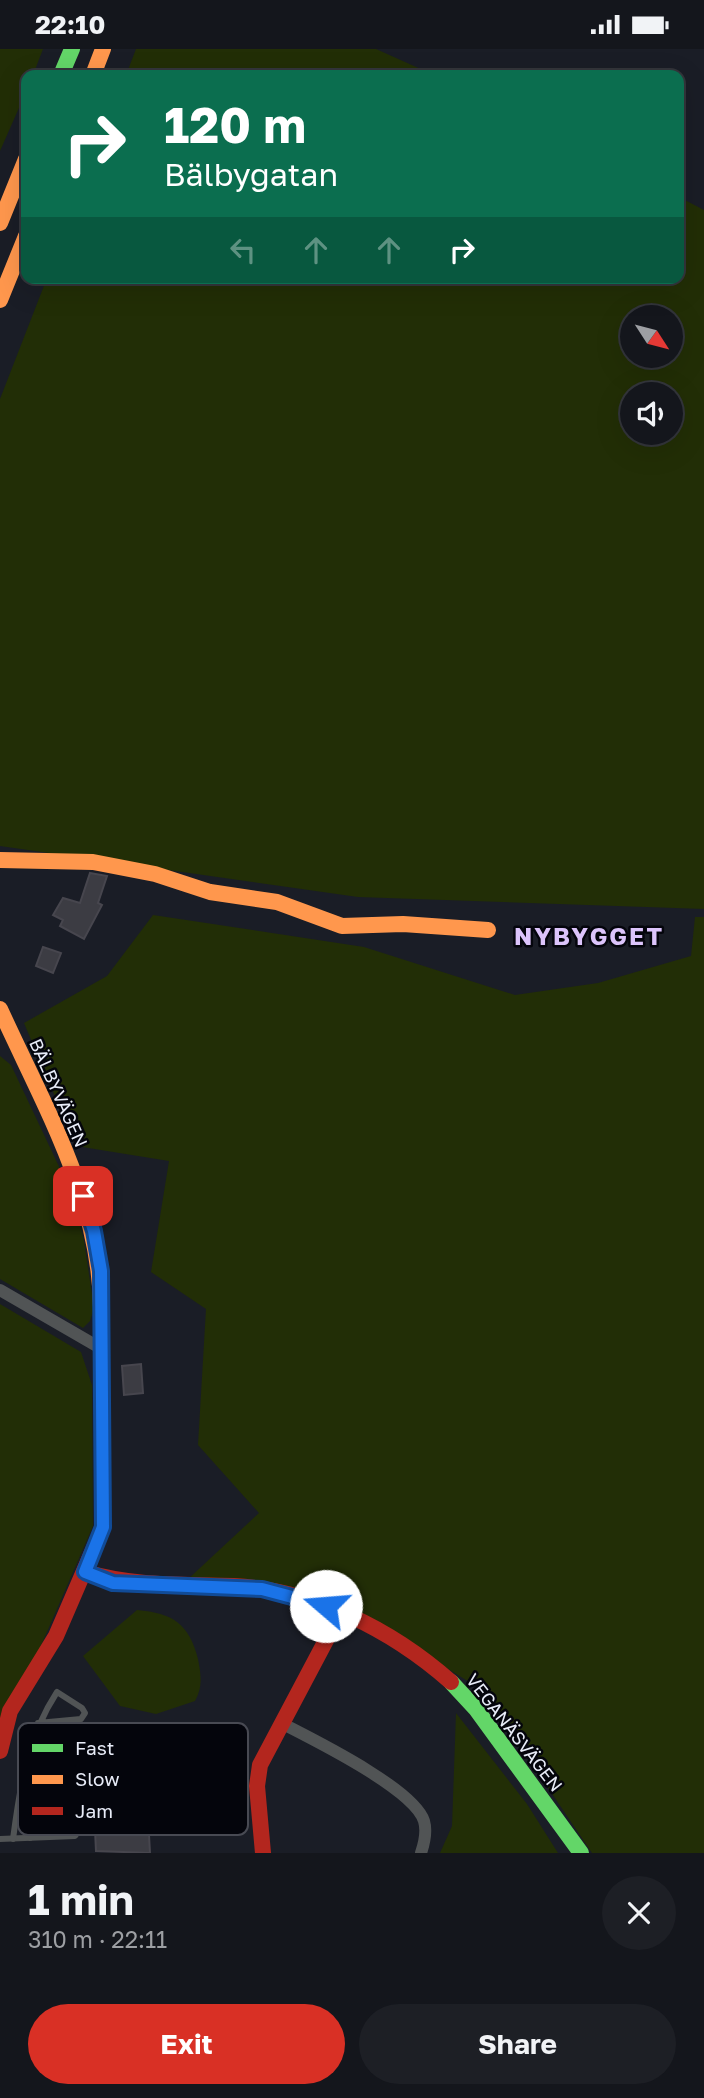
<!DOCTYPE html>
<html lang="en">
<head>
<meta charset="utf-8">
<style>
  :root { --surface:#14161c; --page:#1d1f25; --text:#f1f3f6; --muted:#9d9fa3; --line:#33353b; --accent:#d93025 }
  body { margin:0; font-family:"Golos Text",sans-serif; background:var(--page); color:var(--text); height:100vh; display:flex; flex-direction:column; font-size:26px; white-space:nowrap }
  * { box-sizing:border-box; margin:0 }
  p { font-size:23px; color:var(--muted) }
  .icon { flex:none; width:38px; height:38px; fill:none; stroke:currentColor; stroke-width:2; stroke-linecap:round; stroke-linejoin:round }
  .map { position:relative; height:1804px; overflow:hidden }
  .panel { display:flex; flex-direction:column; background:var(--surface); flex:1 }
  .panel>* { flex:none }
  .banner { position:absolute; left:21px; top:21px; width:663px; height:214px; border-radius:14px; box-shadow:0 7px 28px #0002,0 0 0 2px var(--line); background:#0b6e4f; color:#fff; overflow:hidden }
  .needle { width:46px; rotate:126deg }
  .fabs { position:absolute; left:620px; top:256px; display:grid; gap:14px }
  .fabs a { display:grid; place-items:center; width:63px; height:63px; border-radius:50%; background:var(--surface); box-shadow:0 7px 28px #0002,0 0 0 2px var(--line); font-size:35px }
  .pin { position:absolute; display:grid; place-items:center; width:60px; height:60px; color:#fff; margin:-30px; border-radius:14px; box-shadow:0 4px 10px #0006 }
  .me { position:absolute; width:77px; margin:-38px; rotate:288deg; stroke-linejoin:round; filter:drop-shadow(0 0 5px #0008) }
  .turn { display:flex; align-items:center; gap:24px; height:147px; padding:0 28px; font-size:32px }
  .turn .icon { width:91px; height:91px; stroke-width:2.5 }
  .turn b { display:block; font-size:49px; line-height:60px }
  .lanes { display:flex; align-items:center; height:66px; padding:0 28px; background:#0003; justify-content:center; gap:35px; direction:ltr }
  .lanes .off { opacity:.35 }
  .round { display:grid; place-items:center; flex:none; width:74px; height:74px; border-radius:37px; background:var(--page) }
  .head { display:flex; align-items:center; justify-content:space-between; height:119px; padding:0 28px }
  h1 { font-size:42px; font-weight:700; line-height:52px }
  .cta { display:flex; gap:14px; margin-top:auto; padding:14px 28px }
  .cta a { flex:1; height:80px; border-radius:42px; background:var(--accent); color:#fff; font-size:28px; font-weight:700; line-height:80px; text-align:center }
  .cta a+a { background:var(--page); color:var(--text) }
  .status { display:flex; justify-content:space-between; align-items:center; height:49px; padding:0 35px; background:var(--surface); direction:ltr }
  .status svg { height:19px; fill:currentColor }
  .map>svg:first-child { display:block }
  .green { fill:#222e06; fill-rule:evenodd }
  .building { fill:#3c3c43; stroke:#47464e; stroke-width:2 }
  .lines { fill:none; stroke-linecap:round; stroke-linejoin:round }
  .lane { stroke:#515455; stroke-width:6 }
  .street { stroke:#515455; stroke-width:12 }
  .fast { stroke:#63d668; stroke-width:16 }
  .slow { stroke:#ff974d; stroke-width:16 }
  .jam { stroke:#b3261e; stroke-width:16 }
  .route-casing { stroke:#114b97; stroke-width:18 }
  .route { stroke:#1a73e8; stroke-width:12 }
  .labels { text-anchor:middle; stroke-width:5; stroke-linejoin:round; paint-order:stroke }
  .street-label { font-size:18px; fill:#e8ecf8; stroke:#04050c }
  .district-label { font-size:24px; font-weight:bold; letter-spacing:2px; fill:#dcc4fb; stroke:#04050c }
  .key { fill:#04050c; stroke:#484a53; stroke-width:2 }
  .key-label { font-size:19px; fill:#e8ecf8 }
</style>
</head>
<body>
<div class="status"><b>22:10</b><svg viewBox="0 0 49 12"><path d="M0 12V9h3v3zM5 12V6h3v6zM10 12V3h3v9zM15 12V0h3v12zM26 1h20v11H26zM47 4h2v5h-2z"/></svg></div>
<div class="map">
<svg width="704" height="1804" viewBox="0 0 704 1804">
  <rect width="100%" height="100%" fill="#1a1d26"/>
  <g class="green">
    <polygon points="0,0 43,0 33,26 26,26 26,43 0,102"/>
    <polygon points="136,0 376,0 434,26 126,26"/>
    <path d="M679 148 704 161V860L358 848 0 797V350L47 229H679ZM632 268H670V306H632ZM632 345H670V383H632Z"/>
    <polygon points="153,866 364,898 515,946 598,934 691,907 695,868 704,868 704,1804 592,1804 482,1641 345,1556 186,1532 259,1464 198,1396 206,1260 151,1223 169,1112 76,1097 24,974 107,927"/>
    <polygon points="0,1007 11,1016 72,1145 84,1192 94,1259 90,1272 83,1279 0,1230"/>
    <polygon points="0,1255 81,1303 92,1336 93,1477 0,1691"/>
    <path d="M137 1561C173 1564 189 1575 198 1610 201 1626 203 1638 195 1652L156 1665 120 1657 83 1607Z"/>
    <polygon points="456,1664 527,1755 558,1804 440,1804 452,1777"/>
  </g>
  <g class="building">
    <polygon points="90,824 107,827 98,854 102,856 84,890 60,877 63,871 53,866 63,849 80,854"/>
    <polygon points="43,898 61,904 53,924 36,917"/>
    <polygon points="141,1315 143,1344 124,1346 122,1317"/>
    <polygon points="155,1683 158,1768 148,1768 150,1804 96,1802 93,1738 66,1740 64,1687"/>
  </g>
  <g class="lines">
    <g class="lane">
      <polyline points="30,1789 49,1718 57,1713"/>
      <polyline points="0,1790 75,1787 82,1778 80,1752 74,1748 41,1749"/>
      <path d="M13 1790C20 1737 27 1689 57 1643L82 1659 85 1664 81 1670 38 1674"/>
    </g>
    <g class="street">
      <polyline points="0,1241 102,1300"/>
      <path d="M283 1675C314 1691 414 1740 424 1772 427 1782 424 1795 421 1804"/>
    </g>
    <g class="fast">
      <polyline points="61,26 72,0"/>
      <polyline points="451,1633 476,1660 581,1804"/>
    </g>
    <g class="slow">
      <polyline points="93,26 103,0"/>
      <polyline points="0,174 26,110"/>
      <polyline points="0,251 26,187"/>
      <polyline points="0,811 93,813 155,825 210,843 277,853 342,877 403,875 488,881"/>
      <path d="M0 960C43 1055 100 1151 101 1258"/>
    </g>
    <g class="jam">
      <path d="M85 1523C134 1538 183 1535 234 1537 315 1542 391 1580 451 1633"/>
      <polyline points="0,1702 10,1662 56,1587 103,1478 101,1258"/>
      <polyline points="263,1804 257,1737 260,1716 341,1563"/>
    </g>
  </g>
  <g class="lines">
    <g class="route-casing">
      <polyline id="route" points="83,1147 94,1182 101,1222 103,1478 85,1523 113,1534 262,1540 326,1557"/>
    </g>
    <use href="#route" class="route"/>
  </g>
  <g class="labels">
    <g class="street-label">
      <text transform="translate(58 1044) rotate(66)" y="6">BÄLBYVÄGEN</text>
      <text transform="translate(514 1684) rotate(52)" y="6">VEGANÄSVÄGEN</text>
    </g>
    <g class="district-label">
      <text x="589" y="896">NYBYGGET</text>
    </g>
  </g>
  <rect x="18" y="1674" width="230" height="112" rx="10" class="key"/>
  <rect x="32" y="1695" width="31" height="8" fill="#63d668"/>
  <rect x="32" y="1726" width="31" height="9" fill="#ff974d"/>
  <rect x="32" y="1758" width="31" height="8" fill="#b3261e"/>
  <g class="key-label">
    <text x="75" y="1706">Fast</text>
    <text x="75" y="1737">Slow</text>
    <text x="75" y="1769">Jam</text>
  </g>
</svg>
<div class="fabs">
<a><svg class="needle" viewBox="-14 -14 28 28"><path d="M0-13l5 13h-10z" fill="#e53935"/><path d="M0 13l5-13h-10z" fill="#9d9fa3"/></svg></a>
<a><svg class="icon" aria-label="sound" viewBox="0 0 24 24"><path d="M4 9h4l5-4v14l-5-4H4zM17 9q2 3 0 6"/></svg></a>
</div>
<div class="pin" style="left:83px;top:1147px;background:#d93025"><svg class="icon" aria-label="arrive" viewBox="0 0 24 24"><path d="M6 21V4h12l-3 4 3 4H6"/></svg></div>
<svg class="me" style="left:326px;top:1557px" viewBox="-20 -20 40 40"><circle r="19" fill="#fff"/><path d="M0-13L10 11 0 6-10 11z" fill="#1a73e8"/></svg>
<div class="banner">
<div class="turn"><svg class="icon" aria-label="right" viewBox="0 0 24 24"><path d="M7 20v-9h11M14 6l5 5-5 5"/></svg><div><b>120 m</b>Bälbygatan</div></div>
<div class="lanes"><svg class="icon off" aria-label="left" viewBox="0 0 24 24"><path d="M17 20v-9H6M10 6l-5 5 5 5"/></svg><svg class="icon off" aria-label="ahead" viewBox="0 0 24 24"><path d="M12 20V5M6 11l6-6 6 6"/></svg><svg class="icon off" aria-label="ahead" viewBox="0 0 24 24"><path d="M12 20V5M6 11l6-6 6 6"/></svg><svg class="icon" aria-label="right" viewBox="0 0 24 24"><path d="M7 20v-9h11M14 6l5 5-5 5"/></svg></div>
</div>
</div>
<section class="panel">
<div class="head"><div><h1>1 min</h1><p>310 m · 22:11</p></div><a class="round"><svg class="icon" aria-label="close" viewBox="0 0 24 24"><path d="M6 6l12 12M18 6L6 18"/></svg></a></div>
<div class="cta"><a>Exit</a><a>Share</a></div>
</section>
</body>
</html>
